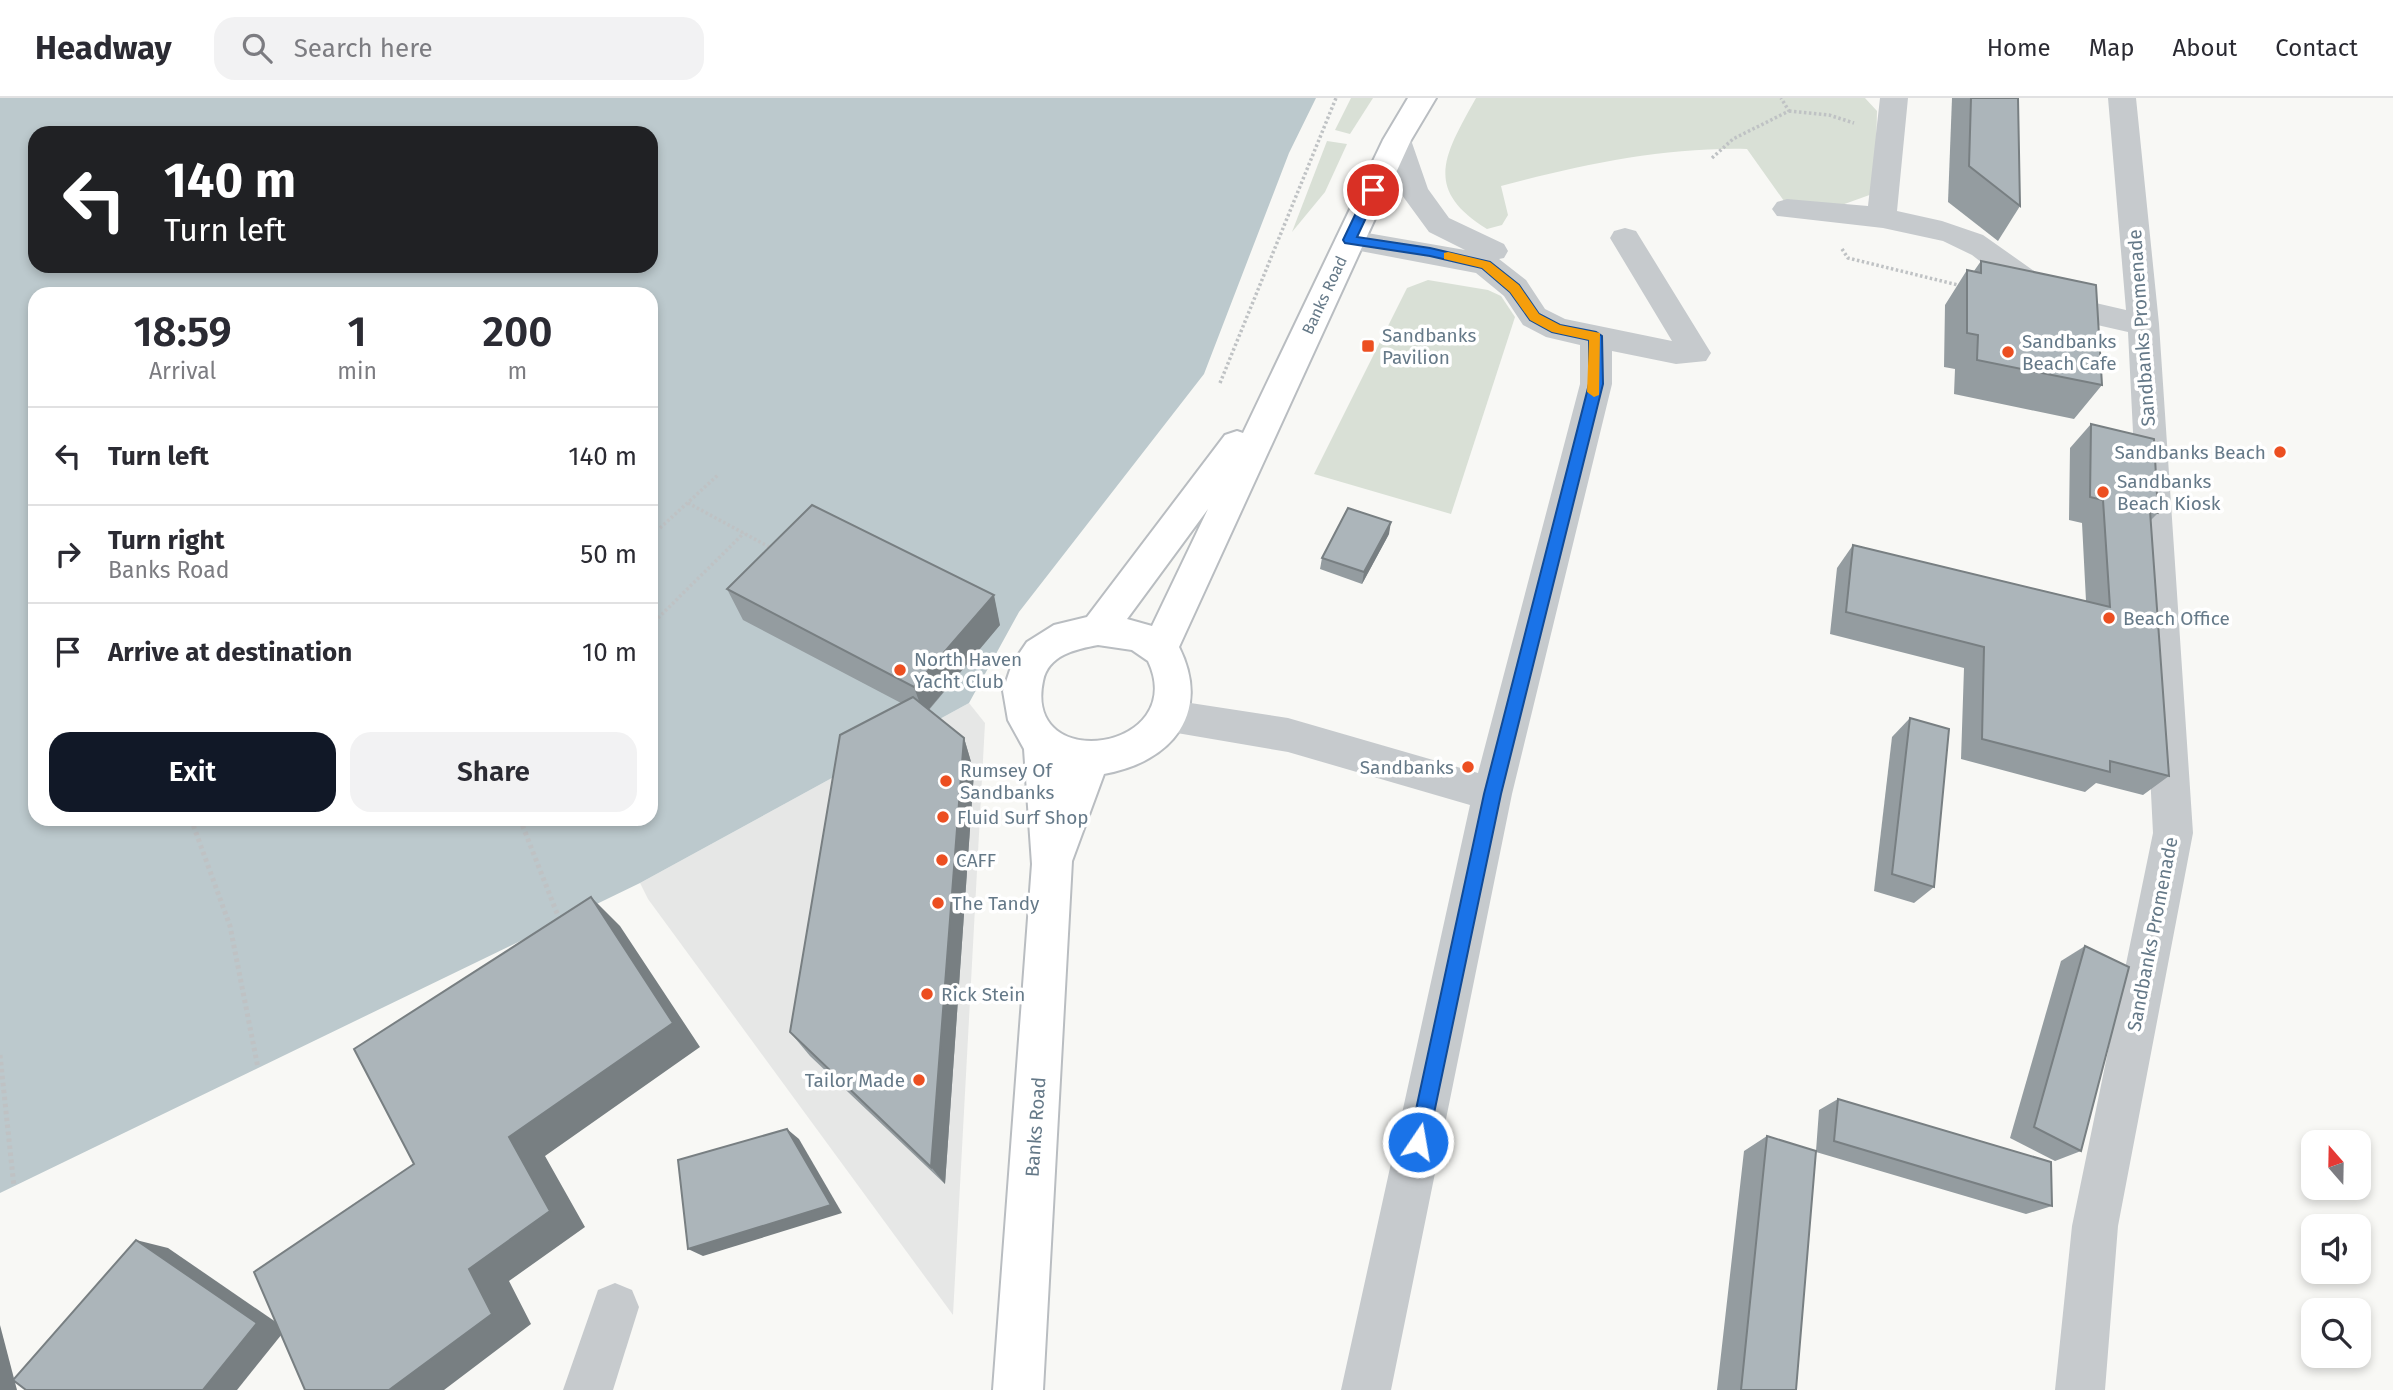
<!DOCTYPE html>
<html lang="en">
<head>
<meta charset="utf-8">
<style>
  :root { --surface:#fff; --page:#f2f2f3; --text:#2b2b33; --muted:#7c7c81; --line:#e1e1e2; --accent:#111827 }
  body { margin:0; font-family:"Fira Sans",sans-serif; background:var(--page); color:var(--text); height:100vh; display:flex; flex-direction:column; font-size:26px; white-space:nowrap }
  * { box-sizing:border-box; margin:0 }
  p { font-size:23px; color:var(--muted) }
  .icon { flex:none; width:38px; height:38px; fill:none; stroke:currentColor; stroke-width:2; stroke-linecap:round; stroke-linejoin:round }
  .map { position:relative; flex:1; overflow:hidden }
  .drawer { position:absolute; left:28px; top:189px; width:630px; height:539px; display:flex; flex-direction:column; background:var(--surface); border-radius:21px; box-shadow:0 4px 10px #0003 }
  .drawer>* { flex:none }
  .guide { position:absolute; left:28px; top:28px; width:630px; height:147px; border-radius:21px; box-shadow:0 4px 10px #0003; background:#202124; color:#fff; overflow:hidden }
  .needle { width:46px; rotate:340deg }
  .controls { position:absolute; left:2301px; top:1032px; display:grid; gap:14px }
  .controls a { display:grid; place-items:center; width:70px; height:70px; border-radius:14px; background:var(--surface); box-shadow:0 4px 10px #0003; font-size:35px }
  .pin { position:absolute; display:grid; place-items:center; width:60px; height:60px; color:#fff; margin:-30px; border:4px solid #fff; border-radius:50%; box-shadow:0 2px 7px #0007 }
  .me { position:absolute; width:77px; margin:-38px; rotate:12deg; stroke-linejoin:round; filter:drop-shadow(0 0 5px #0008) }
  .turn { display:flex; align-items:center; gap:24px; height:147px; padding:0 21px; font-size:32px }
  .turn .icon { width:91px; height:91px; stroke-width:2.5 }
  .turn b { display:block; font-size:49px; line-height:60px }
  .eta { display:flex; justify-content:space-evenly; align-items:center; height:119px; text-align:center }
  .eta b { font-size:42px; font-weight:600; line-height:49px }
  .button { display:flex; gap:14px; margin-top:auto; padding:14px 21px }
  .button a { flex:1; height:80px; border-radius:21px; background:var(--accent); color:#fff; font-size:28px; font-weight:600; line-height:80px; text-align:center }
  .button a+a { background:var(--page); color:var(--text) }
  ul { padding:0; list-style:none }
  li { display:flex; align-items:center; gap:21px; height:98px; padding:0 21px; border-top:2px solid var(--line) }
  li div { flex:1 }
  li b { display:block; font-size:26px }
  li em { font-style:normal }
  header { display:flex; align-items:center; gap:42px; box-sizing:border-box; height:98px; padding:0 35px; background:var(--surface); border-bottom:2px solid var(--line) }
  header strong { font-size:33px }
  nav { display:flex; gap:38px; margin-inline-start:auto; font-size:24px }
  .search { width:490px; height:63px; background:var(--page); display:flex; align-items:center; gap:18px; box-sizing:border-box; padding:0 24px; border-radius:21px; color:var(--muted); font-size:26px }
  .map>svg:first-child { display:block }
  .built { fill:#e6e7e6 }
  .green { fill:#d9e0d6 }
  .water { fill:#bcc9cd; fill-rule:evenodd }
  .lines { fill:none; stroke-linecap:round; stroke-linejoin:round }
  .major-casing { stroke:#b9bdc1; stroke-width:4 }
  .path-far1 { stroke:#bfc2c4; stroke-width:3.5; stroke-dasharray:2.5 2.5; stroke-linecap:butt }
  .path { stroke:#bfc2c4; stroke-width:5; stroke-dasharray:3.5 3.5; stroke-linecap:butt }
  .minor { fill:#c6cacd; fill-rule:evenodd }
  .major { fill:#fff; fill-rule:evenodd }
  .wall { fill:#949ca0 }
  .shaded-wall { fill:#787f82 }
  .building { fill:#acb5ba; stroke:#787f82; stroke-width:2 }
  .route { fill:#1a73e8; stroke:#114b97; stroke-width:2 }
  .slow { fill:#f59e0b }
  .poi-dot { fill:#ec4f21; stroke:#fff; stroke-width:2.5 }
  .labels { text-anchor:middle; stroke-width:7; stroke-linejoin:round; paint-order:stroke }
  .far-street-label { font-size:16px; fill:#657988; stroke:#fff }
  .street-label { font-size:19px; fill:#657988; stroke:#fff }
  .poi-label { font-size:19px; fill:#657988; stroke:#fff; text-anchor:start }
</style>
</head>
<body>
<header>
<strong>Headway</strong>
<div class="search"><svg class="icon" aria-label="search" viewBox="0 0 24 24"><circle cx="10" cy="10" r="6"/><path d="M15 15l6 6"/></svg>Search here</div>
<nav><a>Home</a><a>Map</a><a>About</a><a>Contact</a></nav>
</header>
<div class="map">
<svg width="2393" height="1292" viewBox="0 0 2393 1292">
  <rect width="100%" height="100%" fill="#f8f8f5"/>
  <polygon class="built" points="969,605 985,625 953,1217 648,801 640,785"/>
  <g class="green">
    <polygon points="1351,0 1373,0 1350,36 1335,32"/>
    <path d="M1476 0H1865L1877 13 1875 95 1839 108 1784 103 1747 51C1665 49 1580 67 1501 88L1508 117 1502 127 1487 131C1422 91 1445 56 1476 0Z"/>
    <polygon points="1327,43 1347,46 1325,94 1292,134"/>
    <polygon points="1428,182 1488,192 1501,198 1515,219 1451,416 1314,376 1407,190"/>
  </g>
  <path class="water" d="M0 0H1316L1289 55 1204 276 1019 514 969 605 640 785 0 1095ZM35 35H651V168H35ZM35 196H651V721H35Z"/>
  <g class="lines">
    <g class="major-casing">
      <path id="major" d="M1408 0H1436L1411 42 1179 549C1212 615 1172 664 1104 676L1072 763 1043 1292H993L1032 766 1024 651 1008 622 1003 593 1012 566 1027 544 1054 527 1087 519 1225 337 1237 333 1243 335 1383 42ZM1208 411 1152 528 1127 521ZM1098 547 1132 552 1148 563C1190 652 1023 678 1043 583 1048 557 1076 551 1098 547Z"/>
    </g>
    <g class="path-far1">
      <polyline points="1789,13 1829,17 1854,25"/>
      <polyline points="1712,60 1733,41 1789,13 1781,0"/>
      <polyline points="1842,151 1848,160 1962,188"/>
      <polyline points="1220,285 1336,0"/>
      <polyline points="688,405 773,451"/>
      <polyline points="660,430 719,376"/>
      <polyline points="651,527 744,435"/>
    </g>
    <g class="path">
      <polyline points="967,559 984,569"/>
      <polyline points="191,721 230,828 258,970"/>
      <polyline points="520,721 560,823"/>
      <polyline points="0,957 14,1089"/>
    </g>
    <g class="minor">
      <polygon points="1880,0 1908,0 1897,113 1942,123 1983,137 2061,192 2087,203 2126,212 2108,0 2136,0 2159,226 2193,735 2118,1128 2105,1292 2055,1292 2072,1128 2153,735 2128,234 2084,224 2050,213 2029,201 1972,157 1943,143 1883,130 1777,118 1772,111 1777,104 1787,101 1868,108"/>
      <polygon points="1397,33 1407,36 1411,42 1428,91 1449,120 1504,146 1508,153 1504,160 1499,161 1526,182 1545,211 1565,221 1672,243 1610,140 1614,133 1625,130 1636,133 1711,255 1706,263 1676,266 1612,253 1612,286 1512,696 1391,1292 1341,1292 1470,707 1288,654 1171,634 1158,629 1152,618 1158,607 1171,602 1288,620 1478,675 1580,286 1580,247 1546,239 1523,227 1504,198 1476,175 1339,149 1335,142 1339,135 1350,132 1465,152 1429,134 1399,93 1383,42 1387,36"/>
      <polygon points="615,1185 632,1192 639,1209 613,1292 563,1292 598,1192"/>
    </g>
    <use href="#major" class="major"/>
  </g>
  <g class="wall">
    <polygon points="1952,0 2018,0 2020,108 1998,143 1948,104"/>
    <polygon points="1981,163 2102,287 2074,321 1954,296 1955,271 1944,269 1945,207 1967,172 1974,173"/>
    <polygon points="2091,326 2158,415 2150,423 2169,678 2143,697 2096,685 2085,694 1961,661 1964,570 1830,536 1837,470 1853,447 2086,503 2082,425 2069,422 2070,350"/>
    <polygon points="1389,436 1362,486 1320,471 1322,460"/>
    <polygon points="727,491 1000,527 929,612 964,640 974,674 945,1086 810,958 790,934 901,605 743,522"/>
    <polygon points="1910,620 1934,789 1914,805 1874,793 1892,639"/>
    <polygon points="2085,848 2081,1053 2055,1063 2010,1040 2061,863"/>
    <polygon points="1838,1001 2052,1108 2026,1116 1816,1054 1796,1292 1717,1292 1744,1053 1767,1038 1816,1053 1819,1012"/>
  </g>
  <g class="shaded-wall">
    <polygon points="1391,424 1389,436 1362,486 1364,474"/>
    <polygon points="994,497 1000,527 924,617 914,589"/>
    <polygon points="964,640 974,674 945,1086 931,1069"/>
    <polygon points="591,799 620,828 700,949 545,1058 585,1129 509,1183 531,1226 444,1292 389,1292 469,1171 509,1039"/>
    <polygon points="787,1031 799,1041 842,1115 703,1158 688,1151"/>
    <polygon points="136,1142 168,1150 286,1231 237,1292 203,1292"/>
    <polygon points="0,1227 17,1292 0,1292"/>
  </g>
  <g class="building">
    <polygon points="1971,0 2018,0 2020,108 1969,68"/>
    <polygon points="1981,163 2096,187 2102,287 1977,262 1978,237 1967,235 1967,172 1981,175"/>
    <polygon points="2091,326 2154,341 2158,415 2150,413 2169,678 2110,663 2110,674 1982,641 1984,549 1846,514 1853,447 2110,509 2103,402 2090,399"/>
    <polygon points="812,407 994,497 914,589 727,491"/>
    <polygon points="1348,410 1391,424 1364,474 1322,460"/>
    <polygon points="913,599 964,640 931,1069 790,934 840,637"/>
    <polygon points="1910,620 1949,631 1934,789 1892,776"/>
    <polygon points="591,799 673,925 509,1039 550,1113 469,1171 492,1216 389,1292 305,1292 254,1174 414,1066 354,951"/>
    <polygon points="2085,848 2129,869 2081,1053 2034,1029"/>
    <polygon points="1838,1001 2051,1064 2052,1108 1834,1043"/>
    <polygon points="787,1031 831,1107 688,1151 678,1062"/>
    <polygon points="1767,1038 1816,1053 1796,1292 1741,1292"/>
    <polygon points="136,1142 257,1225 203,1292 26,1292 13,1282"/>
  </g>
  <polygon class="route" points="1373,88 1379,92 1357,139 1430,150 1490,164 1519,187 1539,216 1560,227 1596,234 1602,238 1603,286 1501,696 1428,1044 1425,1051 1418,1054 1412,1051 1409,1044 1484,696 1589,286 1589,242 1552,234 1530,222 1510,194 1482,170 1430,158 1345,145 1343,142 1367,92"/>
  <polygon class="slow" points="1448,154 1490,164 1519,187 1539,216 1560,227 1600,235 1599,297 1594,299 1587,294 1589,242 1552,234 1530,222 1510,194 1482,170 1444,161 1444,155"/>
  <g class="poi-dot">
    <rect x="1361" y="241" width="14" height="14" rx="3.5"/>
    <circle cx="2008" cy="254" r="7"/>
    <circle cx="2280" cy="354" r="7"/>
    <circle cx="2103" cy="394" r="7"/>
    <circle cx="2109" cy="520" r="7"/>
    <circle cx="900" cy="572" r="7"/>
    <circle cx="1468" cy="669" r="7"/>
    <circle cx="946" cy="683" r="7"/>
    <circle cx="943" cy="719" r="7"/>
    <circle cx="942" cy="762" r="7"/>
    <circle cx="938" cy="805" r="7"/>
    <circle cx="927" cy="896" r="7"/>
    <circle cx="919" cy="982" r="7"/>
  </g>
  <g class="labels">
    <g class="far-street-label">
      <text transform="translate(1324 197) rotate(-65)" y="6">Banks Road</text>
    </g>
    <g class="street-label">
      <text transform="translate(2141 230) rotate(-94)" y="7">Sandbanks Promenade</text>
      <text transform="translate(2152 836) rotate(-79)" y="7">Sandbanks Promenade</text>
      <text transform="translate(1035 1029) rotate(-86)" y="7">Banks Road</text>
    </g>
    <g class="poi-label">
      <text x="1382" y="244">Sandbanks<tspan x="1382" dy="22">Pavilion</tspan></text>
      <text x="2022" y="250">Sandbanks<tspan x="2022" dy="22">Beach Cafe</tspan></text>
      <text x="2266" y="361" text-anchor="end">Sandbanks Beach</text>
      <text x="2117" y="390">Sandbanks<tspan x="2117" dy="22">Beach Kiosk</tspan></text>
      <text x="2123" y="527">Beach Office</text>
      <text x="914" y="568">North Haven<tspan x="914" dy="22">Yacht Club</tspan></text>
      <text x="1454" y="676" text-anchor="end">Sandbanks</text>
      <text x="960" y="679">Rumsey Of<tspan x="960" dy="22">Sandbanks</tspan></text>
      <text x="957" y="726">Fluid Surf Shop</text>
      <text x="956" y="769">CAFF</text>
      <text x="952" y="812">The Tandy</text>
      <text x="941" y="903">Rick Stein</text>
      <text x="905" y="989" text-anchor="end">Tailor Made</text>
    </g>
  </g>
</svg>
<div class="controls">
<a><svg class="needle" viewBox="-14 -14 28 28"><path d="M0-13l5 13h-10z" fill="#e53935"/><path d="M0 13l5-13h-10z" fill="#7c7c81"/></svg></a>
<a><svg class="icon" aria-label="sound" viewBox="0 0 24 24"><path d="M4 9h4l5-4v14l-5-4H4zM17 9q2 3 0 6"/></svg></a>
<a><svg class="icon" aria-label="search" viewBox="0 0 24 24"><circle cx="10" cy="10" r="6"/><path d="M15 15l6 6"/></svg></a>
</div>
<div class="pin" style="left:1373px;top:92px;background:#d93025"><svg class="icon" aria-label="arrive" viewBox="0 0 24 24"><path d="M6 21V4h12l-3 4 3 4H6"/></svg></div>
<svg class="me" style="left:1418px;top:1044px" viewBox="-20 -20 40 40"><circle r="17" fill="#1a73e8" stroke="#fff" stroke-width="3"/><path d="M0-11L8 9 0 5-8 9z" fill="#fff"/></svg>
<div class="guide">
<div class="turn"><svg class="icon" aria-label="left" viewBox="0 0 24 24"><path d="M17 20v-9H6M10 6l-5 5 5 5"/></svg><div><b>140 m</b>Turn left</div></div>
</div>
<section class="drawer">
<div class="eta">
<div><b>18:59</b><p>Arrival</p></div>
<div><b>1</b><p>min</p></div>
<div><b>200</b><p>m</p></div>
</div>
<ul>
<li><svg class="icon" aria-label="left" viewBox="0 0 24 24"><path d="M17 20v-9H6M10 6l-5 5 5 5"/></svg><div><b>Turn left</b></div><em>140 m</em></li>
<li><svg class="icon" aria-label="right" viewBox="0 0 24 24"><path d="M7 20v-9h11M14 6l5 5-5 5"/></svg><div><b>Turn right</b><p>Banks Road</p></div><em>50 m</em></li>
<li><svg class="icon" aria-label="arrive" viewBox="0 0 24 24"><path d="M6 21V4h12l-3 4 3 4H6"/></svg><div><b>Arrive at destination</b></div><em>10 m</em></li>
</ul>
<div class="button"><a>Exit</a><a>Share</a></div>
</section>
</div>
</body>
</html>
